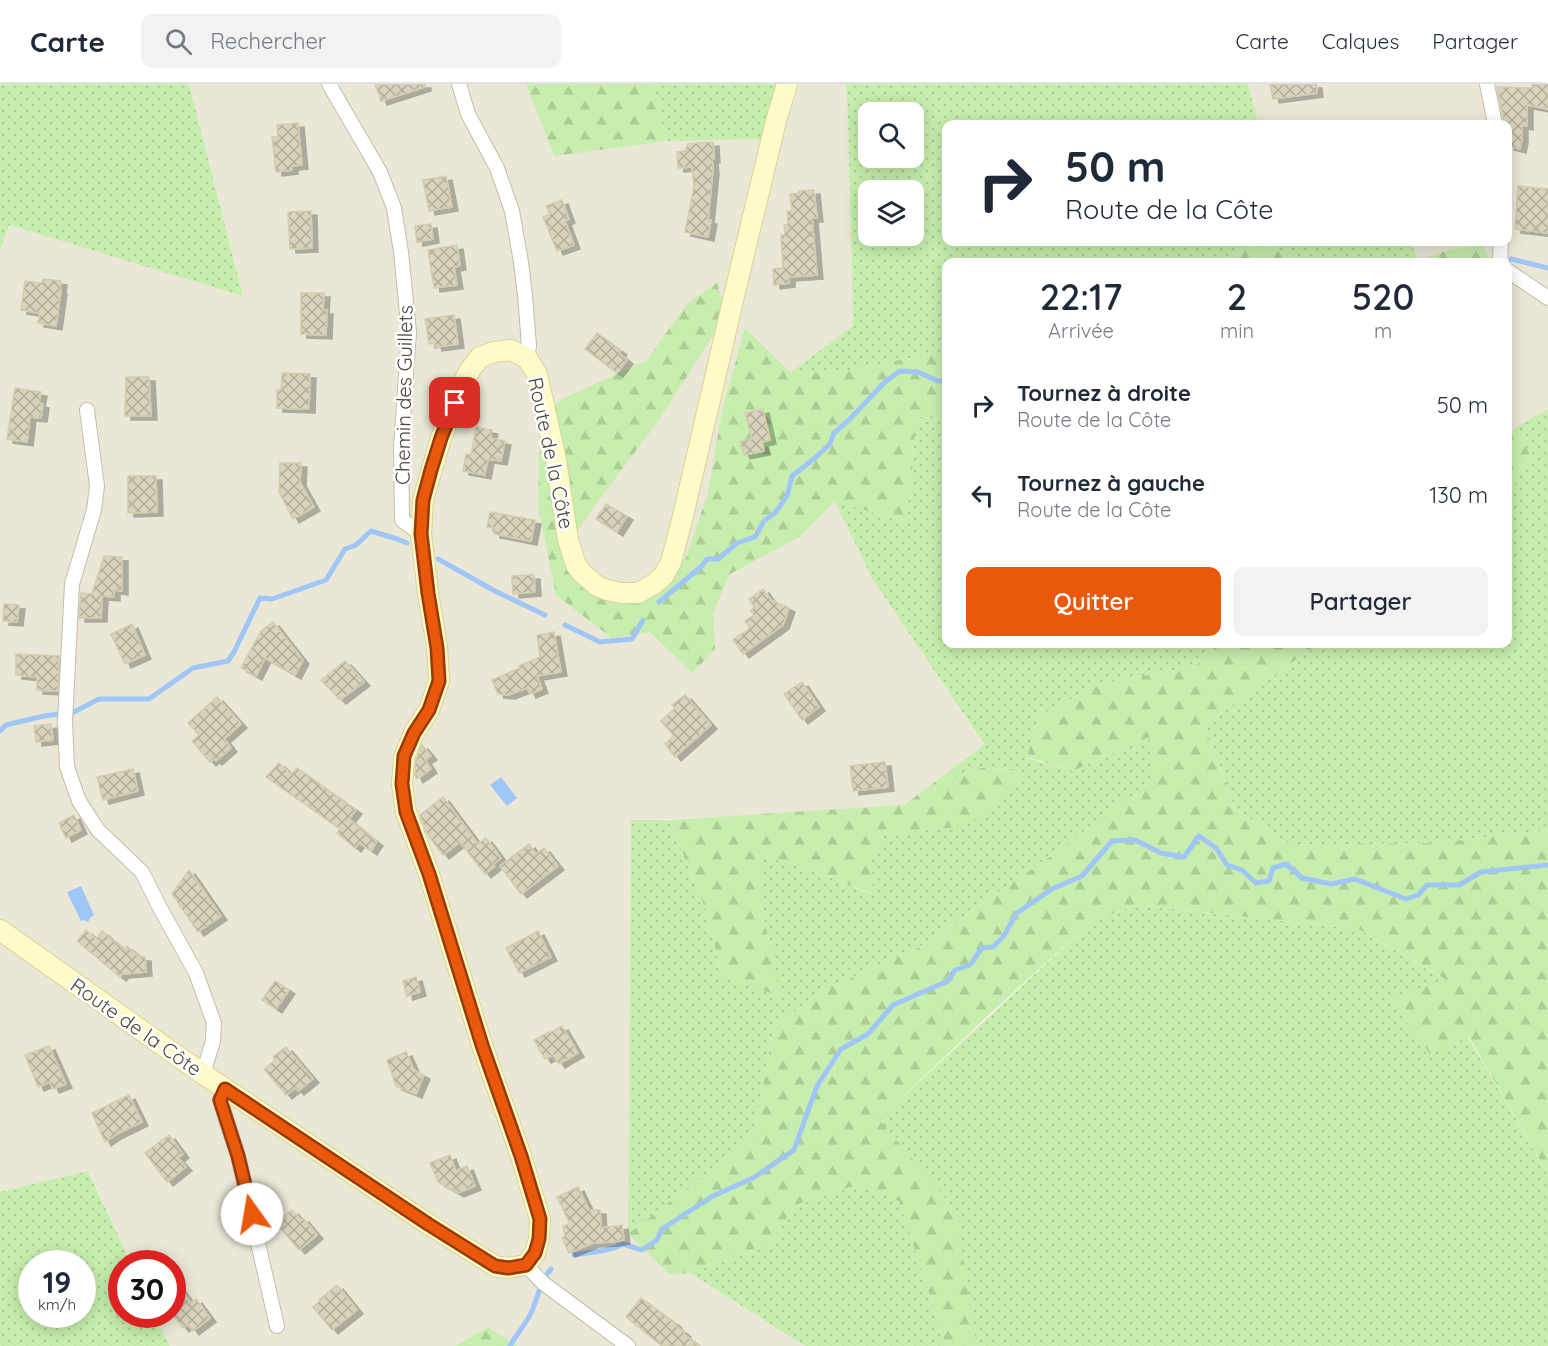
<!DOCTYPE html>
<html lang="fr">
<head>
<meta charset="utf-8">
<style>
  :root { --surface:#fff; --page:#f2f2f3; --text:#1f2937; --muted:#747a83; --line:#e0e1e3; --accent:#ea580c }
  body { margin:0; font-family:Quicksand,sans-serif; background:var(--page); color:var(--text); height:100vh; display:flex; flex-direction:column; font-size:22px; white-space:nowrap }
  * { box-sizing:border-box; margin:0 }
  p { font-size:20px; color:var(--muted) }
  .icon { flex:none; width:33px; height:33px; fill:none; stroke:currentColor; stroke-width:2; stroke-linecap:round; stroke-linejoin:round }
  .map { position:relative; flex:1; overflow:hidden }
  .drawer { position:absolute; left:942px; top:174px; width:570px; height:390px; display:flex; flex-direction:column; background:var(--surface); border-radius:12px; box-shadow:0 3px 15px #0003 }
  .drawer>* { flex:none }
  .top-card { position:absolute; left:942px; top:36px; width:570px; height:126px; border-radius:12px; box-shadow:0 3px 15px #0003; background:#fff; color:var(--text); overflow:hidden }
  .buttons { position:absolute; left:858px; top:18px; display:grid; gap:12px }
  .buttons a { display:grid; place-items:center; width:66px; height:66px; border-radius:12px; background:var(--surface); box-shadow:0 3px 15px #0003; font-size:30px }
  .speed { position:absolute; left:18px; top:1166px; display:flex; gap:12px; font-size:30px; font-weight:700; text-align:center }
  .speed>* { display:grid; place-content:center; width:78px; height:78px; border-radius:50%; background:var(--surface); box-shadow:0 3px 15px #0003; line-height:1 }
  .speed small { font-size:15px; font-weight:400 }
  .speed .limit { border:9px solid #d22; background:#fff; color:#111 }
  .pin { position:absolute; display:grid; place-items:center; width:51px; height:51px; color:#fff; margin:-26px; border-radius:12px; box-shadow:0 3px 9px #0006 }
  .me { position:absolute; width:66px; margin:-33px; rotate:347deg; stroke-linejoin:round; filter:drop-shadow(0 0 4px #0008) }
  .turn { display:flex; align-items:center; gap:21px; height:126px; padding:0 24px; font-size:27px }
  .turn .icon { width:78px; height:78px; stroke-width:2.5 }
  .turn b { display:block; font-size:42px; line-height:51px }
  .eta { display:flex; justify-content:space-evenly; align-items:center; height:102px; text-align:center }
  .eta b { font-size:36px; font-weight:600; line-height:42px }
  .cta { display:flex; gap:12px; margin-top:auto; padding:12px 24px }
  .cta a { flex:1; height:69px; border-radius:12px; background:var(--accent); color:#fff; font-size:24px; font-weight:600; line-height:69px; text-align:center }
  .cta a+a { background:var(--page); color:var(--text) }
  ul { padding:0; list-style:none }
  li { display:flex; align-items:center; gap:18px; height:90px; padding:0 24px }
  li div { flex:1 }
  li b { display:block; font-size:22px }
  li em { font-style:normal }
  header { display:flex; align-items:center; gap:36px; box-sizing:border-box; height:84px; padding:0 30px; background:var(--surface); border-bottom:2px solid var(--line) }
  header strong { font-size:28px }
  nav { display:flex; gap:33px; margin-inline-start:auto; font-size:21px }
  .search { width:420px; height:54px; background:var(--page); display:flex; align-items:center; gap:15px; box-sizing:border-box; padding:0 21px; border-radius:12px; color:var(--muted); font-size:22px }
  .map>svg:first-child { display:block }
  .residential { fill:#eae7d6 }
  .grass { fill:url(#grass-dots); fill-rule:evenodd }
  .forest { fill:url(#forest-firs) }
  .water { fill:#a0c6f8 }
  .lines { fill:none; stroke-linecap:round; stroke-linejoin:round }
  .stream { stroke:#a0c6f8; stroke-width:5 }
  .building { fill:url(#building-cross-hatch); stroke:#d4ccaf; stroke-width:1.5; filter:url(#shadow) }
  .street-casing { stroke:#c3beaa; stroke-width:16 }
  .secondary-casing { stroke:#dad394; stroke-width:22 }
  .street { stroke:#fff; stroke-width:14 }
  .secondary { stroke:#fffaca; stroke-width:20 }
  .route-casing { stroke:#983908; stroke-width:15 }
  .route { stroke:#ea580c; stroke-width:10 }
  .labels { text-anchor:middle; stroke-width:5; stroke-linejoin:round; paint-order:stroke }
  .street-label { font-size:20px; fill:#4a4636; stroke:#fff }
</style>
</head>
<body>
<header>
<strong>Carte</strong>
<div class="search"><svg class="icon" aria-label="search" viewBox="0 0 24 24"><circle cx="10" cy="10" r="6"/><path d="M15 15l6 6"/></svg>Rechercher</div>
<nav><a>Carte</a><a>Calques</a><a>Partager</a></nav>
</header>
<div class="map">
<svg width="1548" height="1262" viewBox="0 0 1548 1262">
  <defs>
    <pattern id="grass-dots" width="8" height="8" patternUnits="userSpaceOnUse" patternTransform="scale(1.5)"><rect width="8" height="8" fill="#c7eeae"/><path d="M2 2h.1M6 6h.1" fill="none" stroke="#accd96" stroke-width="1.8" stroke-linecap="round"/></pattern>
    <pattern id="forest-firs" width="22" height="20" patternUnits="userSpaceOnUse" patternTransform="scale(1.5)"><rect width="22" height="20" fill="#c7eeae"/><path d="M5 1l3.5 6h-7zM16 11l3.5 6h-7z" fill="#accd96"/></pattern>
    <pattern id="building-cross-hatch" width="8" height="8" patternUnits="userSpaceOnUse" patternTransform="scale(1.5)"><rect width="8" height="8" fill="#d9d2bd"/><path d="M0 0l8 8M0 8l8-8" fill="none" stroke="#b2ac9a"/></pattern>
    <filter id="shadow"><feDropShadow dx="6" dy="4" stdDeviation="0" flood-color="#0004"/></filter>
  </defs>
  <rect width="100%" height="100%" fill="#f6f4e9"/>
  <g class="residential">
    <polygon points="189,0 526,0 554,71 667,57 765,55 789,0 846,0 848,35 853,242 873,496 984,661 893,729 631,736 628,1150 670,1191 690,1189 805,1262 518,1262 488,1243 455,1262 170,1262 155,1230 172,1230 172,1179 131,1179 89,1087 0,1108 0,166 8,141 243,211"/>
    <polygon points="1248,0 1548,0 1548,325 1516,343 1508,356 1508,178 1418,178 1411,158 1508,158 1508,40 1258,40"/>
  </g>
  <g class="grass">
    <polygon points="0,0 189,0 243,212 9,141 0,166"/>
    <polygon points="653,0 789,0 765,55 667,57"/>
    <path d="M846 0H1248L1258 40H946V158H1257L1220 178H946V269L899 276 845 287 790 289 853 242 848 35ZM868 28H914V74H868ZM868 106H914V152H868Z"/>
    <polygon points="1263,158 1411,158 1418,177 1397,178 1300,178"/>
    <polygon points="1548,325 1548,746 1437,759 1290,761 1235,725 1204,641 1318,560 1508,560 1508,411 1531,373 1516,343"/>
    <polygon points="916,332 946,337 946,560 1218,560 1197,582 1100,600 1039,632 1027,674 1073,687 1150,653 1152,697 1048,774 916,865 824,906 774,943 753,1053 628,1150 631,736 669,736 704,821 723,894 774,877 760,819 760,770 806,784 872,810 872,774 885,750 950,744 1020,699 1015,685 981,684 952,695 984,660 873,496 835,417 905,438 912,392"/>
    <polygon points="1136,821 1358,845 1446,896 1390,916 1468,953 1548,1090 1548,1262 979,1262 879,1035 1091,838"/>
    <path d="M88 1087 131 1179H122V1230H155L170 1262H0V1108ZM32 1179H82V1230H32Z"/>
    <polygon points="856,1101 899,1116 946,1262 805,1262 690,1189 769,1160 796,1121"/>
  </g>
  <g class="forest">
    <polygon points="526,0 653,0 667,57 554,72"/>
    <polygon points="1257,158 1263,158 1300,178 1220,178"/>
    <polygon points="1482,162 1492,178 1397,178 1418,177 1451,165"/>
    <polygon points="717,199 726,231 659,336 588,431 566,465 569,483 584,504 628,520 664,503 686,473 708,409 722,327 745,244 791,289 845,287 899,276 946,269 946,337 916,332 912,392 905,438 835,417 799,453 730,490 713,529 715,566 692,589 650,548 612,554 556,511 538,422 540,332 566,313 646,277 687,220"/>
    <polygon points="1516,343 1531,373 1508,411 1508,356"/>
    <polygon points="1218,560 1318,560 1204,641 1235,725 1290,761 1437,759 1548,746 1548,1090 1469,953 1430,970 1390,916 1445,895 1358,845 1136,821 1091,838 994,926 879,1035 957,1128 972,1243 979,1262 946,1262 899,1117 856,1101 796,1121 769,1160 690,1189 670,1191 628,1150 753,1053 774,943 824,906 916,865 1048,774 1151,697 1150,653 1073,687 1027,673 1039,632 1100,600 1196,582"/>
    <polygon points="984,661 953,694 981,684 1015,685 1020,699 989,730 950,744 885,750 872,774 873,810 806,784 760,770 760,819 774,877 780,912 723,894 704,821 669,736 904,721"/>
    <polygon points="488,1243 518,1262 455,1262"/>
  </g>
  <g class="water">
    <polygon points="501,693 517,714 507,722 490,701"/>
    <polygon points="81,802 94,831 91,833 88,838 84,836 81,837 67,808"/>
  </g>
  <g class="lines">
    <g class="stream">
      <polyline points="1511,175 1548,184"/>
      <polyline points="438,475 495,507 545,531"/>
      <polyline points="659,518 702,482 707,475 718,475 737,459 755,453 764,437 775,429 787,412 792,392 815,374 830,360 834,349 850,335 885,298 900,287 918,288 938,297 946,297"/>
      <polyline points="565,541 600,558 632,555 643,536"/>
      <polyline points="0,647 6,641 44,632 74,628 99,615 149,615 193,584 228,577 234,568 260,514 272,515 326,496 345,465 356,461 371,447 397,455 407,459"/>
      <path d="M574 1171C590 1168 608 1168 623 1160L642 1166 657 1156 662 1145 713 1112 753 1094 794 1066 817 1002 841 965 868 950 893 921 948 897 955 886 970 881 982 864 993 863 1003 853 1017 829 1052 805 1082 792 1112 757 1135 756 1161 769 1184 773 1199 752 1216 764 1227 781 1242 786 1256 799 1269 797 1273 784 1286 780 1302 794 1331 800 1355 795 1406 815 1418 811 1427 801H1459L1481 788 1548 781"/>
      <path d="M510 1262C516 1251 525 1241 531 1229 538 1214 540 1197 551 1185"/>
    </g>
  </g>
  <g class="building">
    <polygon points="375,0 425,0 425,3 381,17"/>
    <polygon points="1270,0 1316,0 1317,9 1273,15"/>
    <polygon points="1532,0 1548,0 1548,25 1527,21 1527,42 1522,41 1522,55 1520,65 1508,62 1508,40 1504,40 1497,3 1532,4"/>
    <polygon points="298,39 302,81 292,82 292,86 276,88 272,53 278,53 277,41"/>
    <polygon points="713,58 714,75 712,75 713,86 708,136 711,136 708,153 685,148 694,102 692,83 678,84 677,68 685,67 688,60"/>
    <polygon points="446,92 452,123 429,127 423,96"/>
    <polygon points="1518,102 1548,105 1548,149 1515,145"/>
    <polygon points="814,106 817,134 812,134 817,191 789,193 789,199 774,201 773,185 783,184 781,151 785,151 784,141 788,140 787,127 792,127 790,110 800,109 799,107"/>
    <polygon points="562,116 569,135 565,137 574,161 557,167 543,133 550,130 546,122"/>
    <polygon points="311,127 312,164 290,165 288,128"/>
    <polygon points="431,140 433,155 417,158 415,142"/>
    <polygon points="457,161 460,182 454,183 457,201 434,204 428,166"/>
    <polygon points="43,195 61,197 60,206 61,206 56,242 38,239 40,229 21,226 25,197 42,199"/>
    <polygon points="301,209 324,209 323,226 327,226 326,251 301,250"/>
    <polygon points="454,231 458,260 436,263 435,259 429,260 425,235"/>
    <polygon points="597,249 621,267 619,269 627,276 617,289 585,265"/>
    <polygon points="282,289 310,290 309,325 277,324 277,306 281,306"/>
    <polygon points="126,293 149,293 151,332 125,332"/>
    <polygon points="15,304 41,308 39,319 43,320 41,334 30,333 27,358 7,355"/>
    <polygon points="763,325 770,356 762,358 764,367 744,371 740,358 752,355 745,329"/>
    <polygon points="476,343 492,346 490,354 505,357 501,377 488,375 485,391 463,387 466,370 471,371"/>
    <polygon points="280,379 301,379 300,398 314,423 293,435 279,408"/>
    <polygon points="128,392 156,392 157,428 128,429"/>
    <polygon points="606,420 627,432 617,448 596,435"/>
    <polygon points="490,428 535,436 531,457 494,450 495,444 487,443"/>
    <polygon points="104,472 122,473 122,507 114,506 114,513 102,512 101,534 79,534 81,509 92,510"/>
    <polygon points="534,491 535,508 513,510 512,492"/>
    <polygon points="763,505 771,516 789,524 783,541 743,570 733,556 750,544 745,537 754,531 751,527 754,523 749,515"/>
    <polygon points="4,520 19,521 17,538 3,537"/>
    <polygon points="273,538 303,576 295,591 265,574 256,592 241,584 261,547"/>
    <polygon points="132,540 145,571 125,580 111,550"/>
    <polygon points="554,548 561,588 537,592 542,605 530,610 527,604 509,611 498,610 492,596 520,584 519,582 540,573 537,551"/>
    <polygon points="16,570 59,572 58,607 37,606 37,593 16,591"/>
    <polygon points="345,577 364,598 340,616 321,596"/>
    <polygon points="802,598 819,623 802,636 784,610"/>
    <polygon points="685,611 711,641 675,673 665,660 674,652 661,637 675,624 672,621"/>
    <polygon points="217,613 241,640 224,655 231,664 216,677 214,675 210,678 192,657 199,651 188,639"/>
    <polygon points="51,640 53,656 36,658 34,642"/>
    <polygon points="422,661 431,672 425,676 431,685 417,695 415,691 416,676"/>
    <polygon points="885,678 888,703 853,707 850,682"/>
    <polygon points="279,679 291,690 297,684 356,726 349,735 377,758 371,767 359,759 355,764 337,749 340,745 266,693"/>
    <polygon points="133,685 138,707 103,716 97,693"/>
    <polygon points="443,713 478,760 486,754 501,774 493,780 495,782 485,790 460,758 443,771 427,750 420,731"/>
    <polygon points="74,731 81,746 66,754 59,739"/>
    <polygon points="529,760 536,770 544,764 558,782 521,810 500,782"/>
    <polygon points="189,786 221,832 198,848 172,810"/>
    <polygon points="86,846 96,855 102,847 124,866 127,862 140,873 145,873 146,888 123,890 120,893 77,857"/>
    <polygon points="538,847 551,873 519,889 506,864"/>
    <polygon points="416,893 420,908 407,912 403,897"/>
    <polygon points="275,897 289,906 276,925 262,916"/>
    <polygon points="562,942 578,969 559,980 553,971 545,975 534,956 549,948 550,949"/>
    <polygon points="49,962 66,1000 53,1005 50,998 38,1003 25,971"/>
    <polygon points="286,963 313,995 298,1007 295,1004 286,1011 264,985 275,976 273,973"/>
    <polygon points="406,968 414,986 424,991 416,1010 396,1002 387,976"/>
    <polygon points="129,1011 142,1038 117,1050 105,1058 92,1029"/>
    <polygon points="169,1051 183,1070 178,1074 186,1083 167,1098 145,1069"/>
    <polygon points="450,1071 456,1087 467,1082 475,1102 458,1109 438,1098 430,1079"/>
    <polygon points="578,1103 589,1126 600,1126 601,1144 622,1141 624,1156 612,1158 593,1159 569,1169 562,1154 565,1152 563,1142 570,1140 557,1113"/>
    <polygon points="292,1126 301,1136 303,1134 317,1151 299,1166 276,1139"/>
    <polygon points="172,1193 191,1219 196,1215 210,1234 193,1247 188,1240 183,1244 172,1230"/>
    <polygon points="337,1201 357,1226 332,1246 313,1223 320,1217 319,1216"/>
    <polygon points="641,1214 676,1240 675,1241 685,1249 684,1250 699,1262 662,1262 626,1233"/>
  </g>
  <g class="lines">
    <g class="street-casing">
      <g id="street">
        <polyline points="329,0 380,88 394,124 401,168 409,248 401,364 402,436 421,450"/>
        <polyline points="459,0 468,30 497,84 512,127 521,178 525,211 529,262 527,274"/>
        <polyline points="1487,0 1495,40"/>
        <polyline points="1501,158 1500,175 1502,178"/>
        <polyline points="1508,187 1548,214"/>
        <polyline points="87,326 97,402 94,426 72,500 65,638 67,683 79,717 98,746 142,788 159,822 196,889 214,939 213,957 203,990"/>
        <polyline points="225,1005 220,1016 238,1072 277,1242"/>
        <polyline points="526,1181 543,1199 628,1262"/>
      </g>
    </g>
    <g class="secondary-casing">
      <polyline id="secondary" points="0,846 203,990 428,1140 495,1182 508,1184 526,1181 535,1169 539,1155 540,1135 521,1072 482,961 429,790 406,728 402,700 404,673 414,649 429,626 439,597 437,563 428,509 421,450 423,416 441,354 463,299 470,286 480,273 494,268 511,266 527,274 537,290 556,376 568,456 576,481 582,489 597,502 607,506 621,509 638,509 654,500 664,491 671,478 682,436 738,195 776,37 787,0"/>
    </g>
    <use href="#street" class="street"/>
    <use href="#secondary" class="secondary"/>
  </g>
  <g class="lines">
    <g class="route-casing">
      <polyline id="route" points="252,1130 238,1072 220,1016 225,1005 428,1140 495,1182 508,1184 526,1181 535,1169 539,1155 540,1135 521,1072 482,961 429,790 406,728 402,700 404,672 414,649 429,626 439,597 437,564 428,509 421,450 423,416 431,386 441,354 455,319"/>
    </g>
    <use href="#route" class="route"/>
  </g>
  <g class="labels">
    <g class="street-label">
      <text transform="translate(404 311) rotate(-89)" y="7">Chemin des Guillets</text>
      <text transform="translate(551 369) rotate(78)" y="7">Route de la Côte</text>
      <text transform="translate(136 943) rotate(35)" y="7">Route de la Côte</text>
    </g>
  </g>
</svg>
<div class="buttons">
<a><svg class="icon" aria-label="search" viewBox="0 0 24 24"><circle cx="10" cy="10" r="6"/><path d="M15 15l6 6"/></svg></a>
<a><svg class="icon" aria-label="layers" viewBox="0 0 24 24"><path d="M12 4l9 5-9 5-9-5zM3 14l9 5 9-5"/></svg></a>
</div>
<div class="speed"><div>19<small>km/h</small></div><div class="limit">30</div></div>
<div class="pin" style="left:455px;top:319px;background:#d93025"><svg class="icon" aria-label="arrive" viewBox="0 0 24 24"><path d="M6 21V4h12l-3 4 3 4H6"/></svg></div>
<svg class="me" style="left:252px;top:1130px" viewBox="-20 -20 40 40"><circle r="19" fill="#fff"/><path d="M0-13L10 11 0 6-10 11z" fill="#ea580c"/></svg>
<div class="top-card">
<div class="turn"><svg class="icon" aria-label="right" viewBox="0 0 24 24"><path d="M7 20v-9h11M14 6l5 5-5 5"/></svg><div><b>50 m</b>Route de la Côte</div></div>
</div>
<section class="drawer">
<div class="eta">
<div><b>22:17</b><p>Arrivée</p></div>
<div><b>2</b><p>min</p></div>
<div><b>520</b><p>m</p></div>
</div>
<ul>
<li><svg class="icon" aria-label="right" viewBox="0 0 24 24"><path d="M7 20v-9h11M14 6l5 5-5 5"/></svg><div><b>Tournez à droite</b><p>Route de la Côte</p></div><em>50 m</em></li>
<li><svg class="icon" aria-label="left" viewBox="0 0 24 24"><path d="M17 20v-9H6M10 6l-5 5 5 5"/></svg><div><b>Tournez à gauche</b><p>Route de la Côte</p></div><em>130 m</em></li>
</ul>
<div class="cta"><a>Quitter</a><a>Partager</a></div>
</section>
</div>
</body>
</html>
